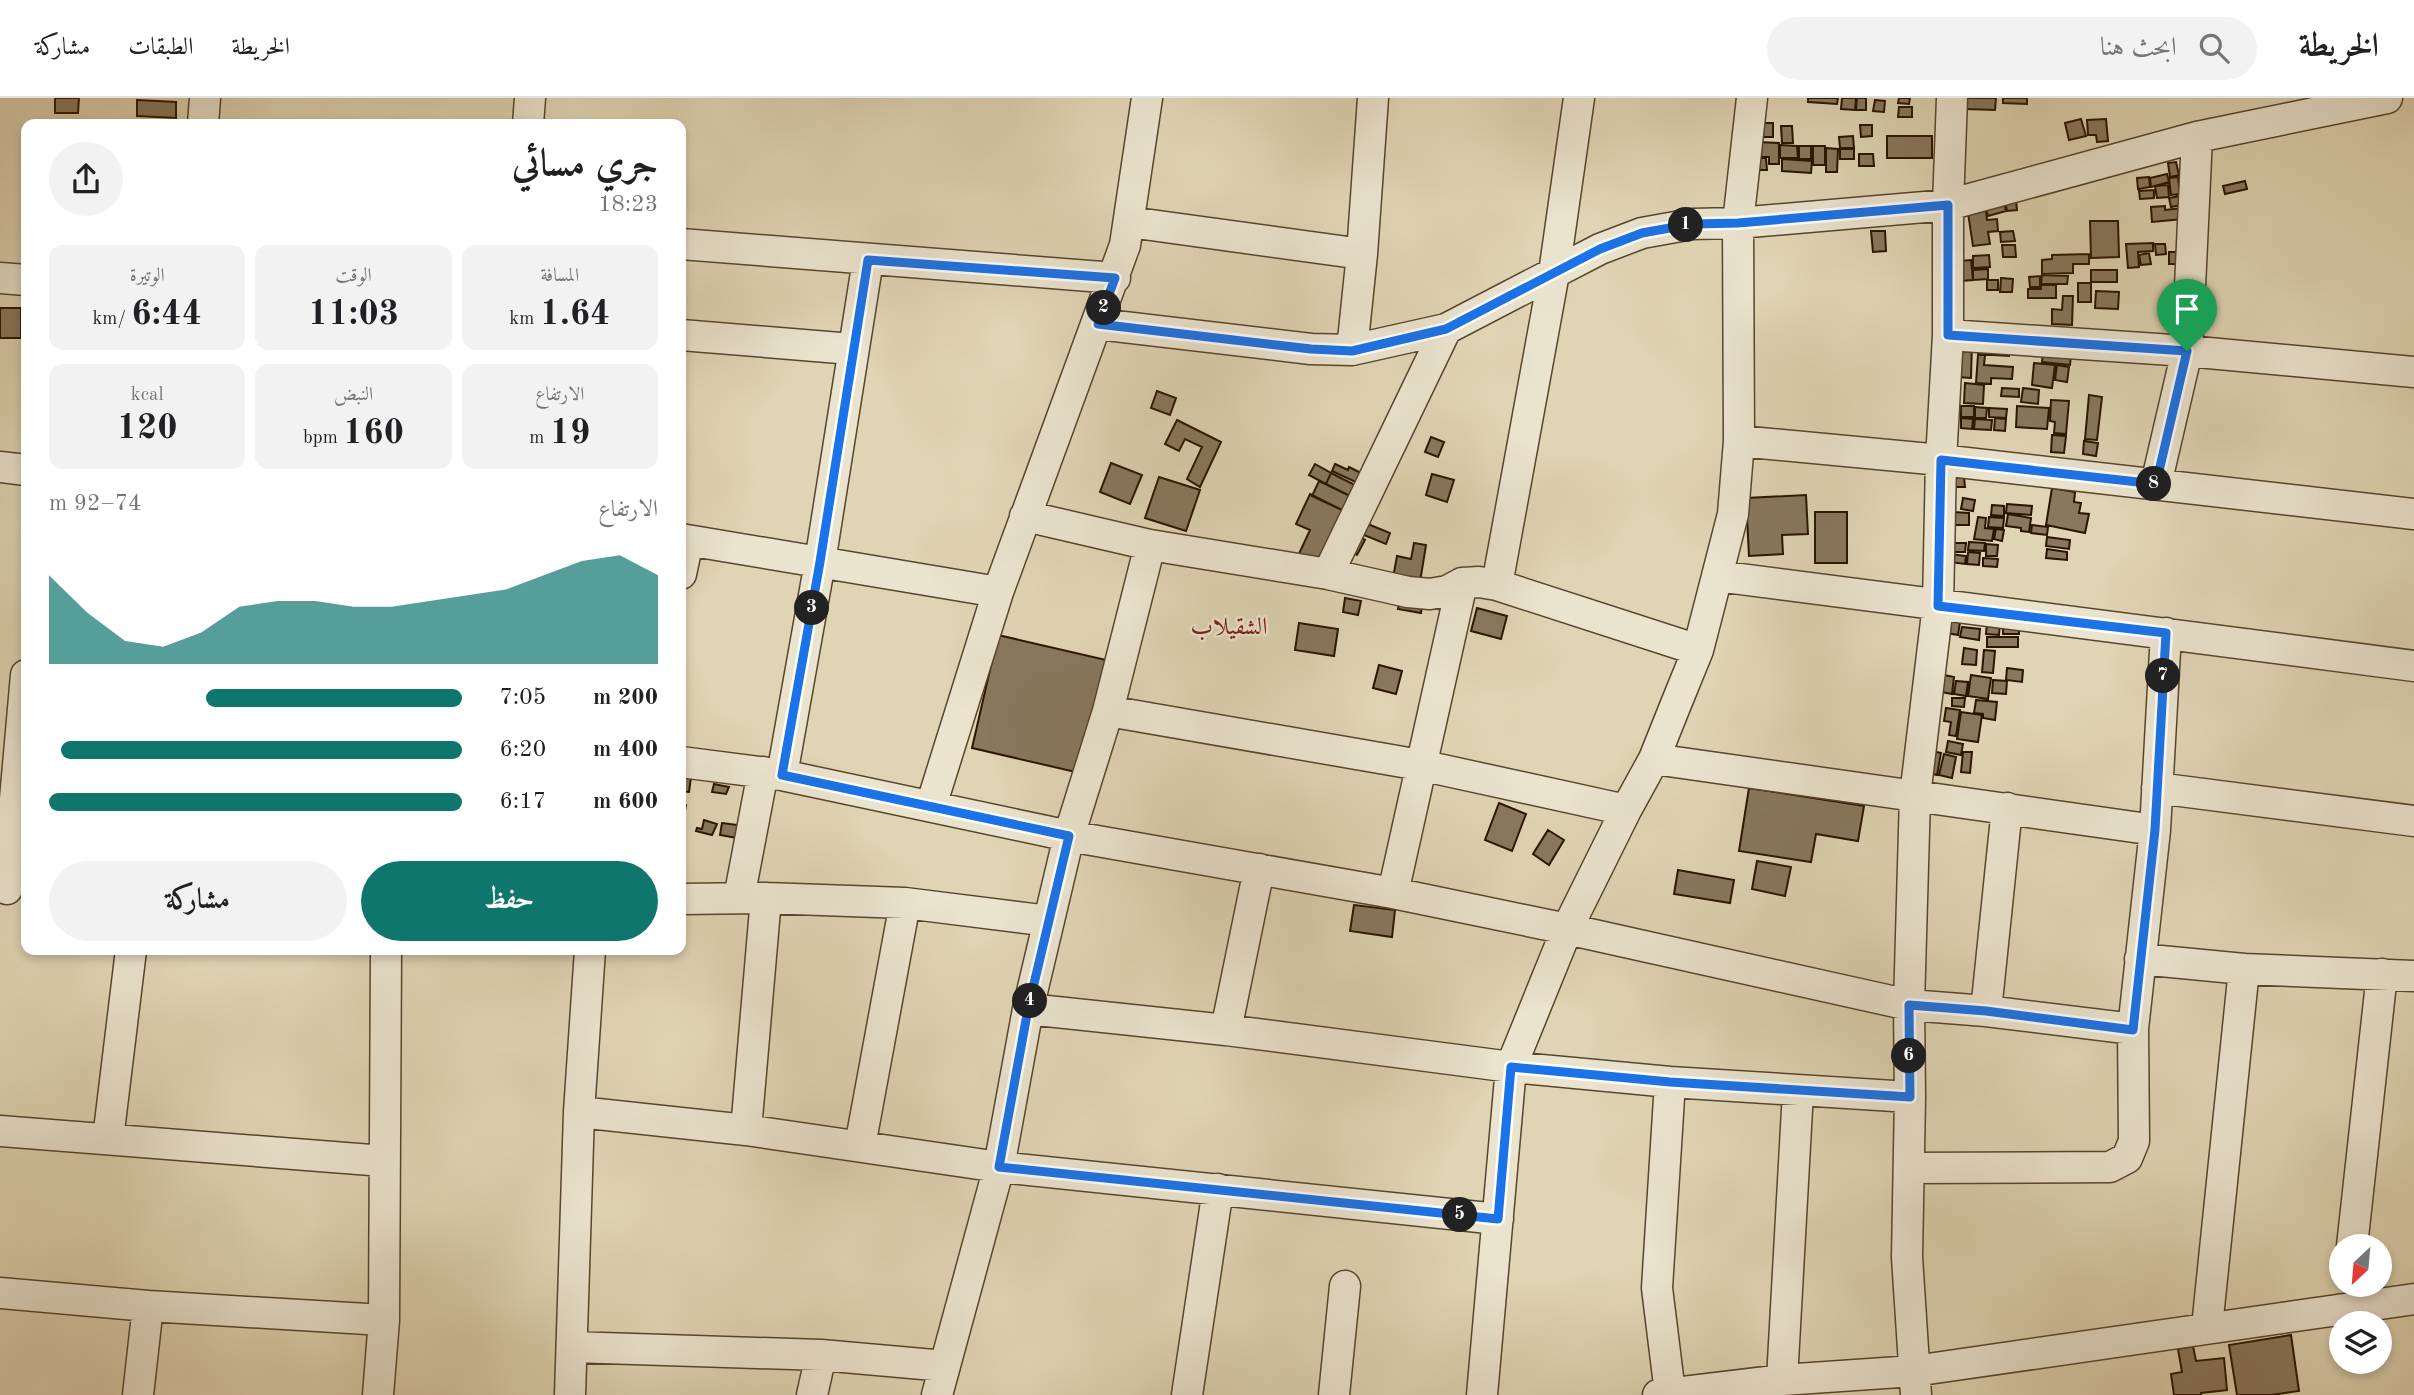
<!DOCTYPE html>
<html lang="ar">
<meta charset="utf-8">
<style>
:root{--surface:#fff;--page:#f2f2f2;--text:#202124;--muted:#757577;--line:#e0e0e0;--accent:#0f766e}
body{margin:0;font-family:"Old Standard TT",Amiri,serif;background:var(--page);color:var(--text);direction:rtl;height:100vh;display:flex;flex-direction:column;font-size:26px;white-space:nowrap}
*{box-sizing:border-box;margin:0}
p{font-size:23px;color:var(--muted)}
.icon{flex:none;width:38px;height:38px;fill:none;stroke:currentColor;stroke-width:2;stroke-linecap:round;stroke-linejoin:round}
.map{position:relative;flex:1;overflow:hidden;direction:ltr}
.drawer{position:absolute;left:21px;top:21px;width:665px;height:836px;display:flex;flex-direction:column;background:var(--surface);border-radius:14px;box-shadow:0 4px 10px #0003;direction:rtl}
.drawer>*{flex:none}
.needle{width:46px;rotate:206deg}
.fabs{position:absolute;left:2329px;top:1136px;display:grid;gap:14px}
.fabs a{display:grid;place-items:center;width:63px;height:63px;border-radius:50%;background:var(--surface);box-shadow:0 4px 10px #0003;font-size:35px}
.pin{position:absolute;display:grid;place-items:center;width:60px;height:60px;color:#fff;margin:-72px -30px;border-radius:50% 50% 50% 0;rotate:-45deg;box-shadow:0 0 7px #0007}
.pin .icon{rotate:45deg}
.km{position:absolute;width:35px;height:35px;margin:-18px;border-radius:50%;background:#222;color:#fff;font-size:19px;line-height:35px;text-align:center}
.round{display:grid;place-items:center;flex:none;width:74px;height:74px;border-radius:37px;background:var(--page)}
.head{display:flex;align-items:center;justify-content:space-between;height:119px;padding:0 28px}
h1{font-size:38px;font-weight:600;line-height:52px}
.metrics{display:grid;grid-template-columns:repeat(3,1fr);gap:10px;height:119px;padding:7px 28px}
.metrics div{display:grid;align-content:center;border-radius:14px;background:var(--page);text-align:center}
.metrics b{font-size:35px;font-weight:600}
.metrics small{font-size:19px;font-weight:400}
.metrics p{font-size:19px}
.chart{height:196px;padding:14px 28px}
.chart p{display:flex;justify-content:space-between}
.chart svg{width:100%;height:126px;margin-top:7px;fill:var(--accent);opacity:.7}
.cta{display:flex;gap:14px;margin-top:auto;padding:14px 28px}
.cta a{flex:1;height:80px;border-radius:42px;background:var(--accent);color:#fff;font-size:28px;font-weight:600;line-height:80px;text-align:center}
.cta a+a{background:var(--page);color:var(--text)}
ul{padding:0 28px;list-style:none;font-size:23px}
li{display:grid;grid-template-columns:112px 84px 1fr;align-items:center;height:52px}
li i{height:18px;border-radius:9px;background:var(--accent)}
header{display:flex;align-items:center;gap:42px;box-sizing:border-box;height:98px;padding:0 35px;background:var(--surface);border-bottom:2px solid var(--line)}
header strong{font-size:33px}
nav{display:flex;gap:38px;margin-inline-start:auto;font-size:24px}
.search{width:490px;height:63px;background:var(--page);display:flex;align-items:center;gap:18px;box-sizing:border-box;padding:0 24px;border-radius:38px;color:var(--muted);font-size:26px}
.map>svg:first-child{display:block}
.building{fill:#88785d;stroke:#2a1500;stroke-width:2}
.lines{fill:none;stroke-linecap:round;stroke-linejoin:round}
.minor-casing{stroke:#57452d;stroke-width:33}
.minor{stroke:#eae3ce;stroke-width:30}
.route-casing{stroke:#fff;stroke-width:14}
.route{stroke:#1a73e8;stroke-width:9}
.labels{text-anchor:middle;dominant-baseline:central;stroke-width:5;stroke-linejoin:round;paint-order:stroke}
.quarter-label{font-size:24px;fill:#7a1f14;stroke:#eae3ce}
</style>
<header>
<strong>الخريطة</strong>
<div class="search"><svg class="icon" aria-label="search" viewBox="0 0 24 24"><circle cx="10" cy="10" r="6"/><path d="M15 15l6 6"/></svg>ابحث هنا</div>
<nav><a>الخريطة</a><a>الطبقات</a><a>مشاركة</a></nav>
</header>
<div class="map">
<svg width="2414" height="1297" viewBox="0 0 2414 1297">
<rect width="100%" height="100%" fill="#dfd4b3"/>
<filter id="stains"><feTurbulence type="fractalNoise" baseFrequency=".00286" numOctaves="4"/><feColorMatrix values="0 0 0 0 .2 0 0 0 0 .09 0 0 0 0 .02 0 0 0 .5 -.17"/></filter>
<radialGradient id="worn" r=".72"><stop offset=".6" stop-color="#630" stop-opacity="0"/><stop offset="1" stop-color="#630" stop-opacity=".3"/></radialGradient>
<path class="building" d="M 55,0 L 79,0 L 78,15 L 55,15 Z
M 1808,0 L 1838,0 L 1837,6 L 1808,4 Z
M 1842,0 L 1856,0 L 1855,12 L 1841,11 Z
M 1857,0 L 1866,0 L 1866,12 L 1856,12 Z
M 1899,0 L 1910,0 L 1909,6 L 1898,5 Z
M 1966,0 L 1996,0 L 1995,12 L 1966,11 Z
M 2003,0 L 2027,0 L 2027,6 L 2003,5 Z
M 137,2 L 176,4 L 176,20 L 137,18 Z
M 1875,2 L 1885,3 L 1884,14 L 1873,13 Z
M 1899,9 L 1912,9 L 1912,19 L 1898,19 Z
M 2081,21 L 2086,38 L 2069,42 L 2065,25 Z
M 2106,21 L 2108,43 L 2097,44 L 2096,37 L 2088,37 L 2087,22 Z
M 1760,25 L 1773,25 L 1773,39 L 1759,39 Z
M 1860,27 L 1872,27 L 1872,38 L 1861,39 Z
M 1781,28 L 1792,28 L 1793,45 L 1782,45 Z
M 1853,38 L 1854,50 L 1840,50 L 1839,39 Z
M 1887,38 L 1932,38 L 1932,60 L 1887,60 Z
M 1757,44 L 1779,45 L 1779,66 L 1769,66 L 1769,59 L 1756,59 Z
M 1780,47 L 1797,48 L 1798,60 L 1780,60 Z
M 1799,48 L 1811,48 L 1811,61 L 1799,61 Z
M 1813,48 L 1825,48 L 1825,67 L 1813,67 Z
M 1826,50 L 1838,51 L 1837,74 L 1826,74 Z
M 1840,51 L 1854,51 L 1854,61 L 1840,61 Z
M 1859,56 L 1873,56 L 1874,68 L 1859,68 Z
M 1756,60 L 1766,60 L 1767,72 L 1757,72 Z
M 1782,61 L 1812,63 L 1811,75 L 1782,73 Z
M 2176,64 L 2179,77 L 2170,79 L 2168,65 Z
M 2167,76 L 2169,84 L 2151,89 L 2150,80 Z
M 2149,79 L 2150,89 L 2138,91 L 2137,80 Z
M 2178,79 L 2180,96 L 2171,97 L 2169,80 Z
M 2245,83 L 2247,91 L 2225,96 L 2223,88 Z
M 2168,87 L 2169,99 L 2157,100 L 2155,88 Z
M 2154,92 L 2154,100 L 2140,101 L 2139,93 Z
M 2180,98 L 2181,107 L 2171,109 L 2169,100 Z
M 2003,102 L 2006,113 L 1988,118 L 1985,106 Z
M 2016,102 L 2017,112 L 2007,113 L 2005,103 Z
M 2165,108 L 2165,112 L 2182,110 L 2183,121 L 2152,124 L 2151,109 Z
M 1986,113 L 1987,122 L 1997,121 L 1998,133 L 1988,134 L 1990,146 L 1973,148 L 1968,115 Z
M 2090,123 L 2118,123 L 2119,159 L 2091,160 Z
M 1871,133 L 1885,133 L 1886,153 L 1873,154 Z
M 2013,133 L 2015,143 L 2001,144 L 2000,134 Z
M 2153,145 L 2153,153 L 2138,154 L 2139,169 L 2128,170 L 2126,146 Z
M 2155,146 L 2165,146 L 2166,156 L 2156,157 Z
M 2002,147 L 2015,147 L 2016,159 L 2003,159 Z
M 2169,154 L 2182,154 L 2182,166 L 2169,166 Z
M 2149,155 L 2151,166 L 2141,167 L 2139,157 Z
M 2089,156 L 2089,166 L 2073,166 L 2073,175 L 2042,176 L 2042,162 L 2052,161 L 2052,157 Z
M 1989,157 L 1990,169 L 1973,170 L 1973,158 Z
M 1971,162 L 1973,182 L 1961,183 L 1960,163 Z
M 1988,171 L 1988,181 L 1973,182 L 1973,172 Z
M 2091,172 L 2117,172 L 2117,184 L 2091,184 Z
M 2042,177 L 2068,178 L 2067,186 L 2041,186 Z
M 2040,178 L 2040,189 L 2030,189 L 2029,179 Z
M 2001,180 L 2013,181 L 2012,194 L 2000,194 Z
M 1987,182 L 1998,182 L 1998,192 L 1987,192 Z
M 2078,185 L 2091,185 L 2091,204 L 2078,204 Z
M 2041,187 L 2056,187 L 2056,200 L 2028,200 L 2028,191 L 2041,191 Z
M 2096,193 L 2119,194 L 2118,211 L 2095,210 Z
M 2063,198 L 2073,198 L 2072,227 L 2052,226 L 2052,211 L 2062,212 Z
M 0,210 L 21,210 L 21,240 L 0,240 Z
M 1979,242 L 2010,244 L 2009,258 L 1978,256 Z
M 1958,243 L 1972,244 L 1971,280 L 1957,279 Z
M 2043,255 L 2071,257 L 2070,267 L 2042,264 Z
M 1978,257 L 1985,257 L 1984,267 L 2013,269 L 2012,281 L 1991,280 L 1991,286 L 1976,285 Z
M 2034,265 L 2055,267 L 2052,290 L 2032,287 Z
M 2057,267 L 2069,269 L 2067,284 L 2055,282 Z
M 1965,285 L 1984,287 L 1983,306 L 1964,305 Z
M 2002,290 L 2019,291 L 2019,299 L 2001,298 Z
M 2023,290 L 2039,292 L 2038,306 L 2021,304 Z
M 1157,293 L 1176,300 L 1170,317 L 1151,310 Z
M 2089,297 L 2102,299 L 2097,342 L 2085,341 Z
M 2051,302 L 2069,303 L 2066,336 L 2054,335 L 2055,324 L 2050,323 Z
M 1961,308 L 1974,308 L 1974,319 L 1961,319 Z
M 2017,308 L 2049,310 L 2047,331 L 2016,329 Z
M 1975,309 L 1987,310 L 1986,320 L 1975,320 Z
M 1989,310 L 2007,311 L 2006,320 L 1989,319 Z
M 1961,320 L 1973,321 L 1972,331 L 1961,330 Z
M 1995,320 L 2006,321 L 2005,333 L 1994,332 Z
M 1975,321 L 1992,322 L 1991,332 L 1974,331 Z
M 1177,322 L 1221,344 L 1200,389 L 1187,381 L 1202,349 L 1185,341 L 1179,353 L 1165,346 Z
M 2052,337 L 2066,338 L 2064,355 L 2051,354 Z
M 1431,339 L 1444,344 L 1438,359 L 1425,354 Z
M 2084,343 L 2098,345 L 2096,358 L 2083,356 Z
M 1111,365 L 1142,377 L 1130,406 L 1100,394 Z
M 1315,366 L 1331,375 L 1326,386 L 1309,377 Z
M 1335,366 L 1348,372 L 1349,369 L 1367,378 L 1362,387 L 1332,373 Z
M 1331,375 L 1357,388 L 1352,399 L 1326,386 Z
M 1432,376 L 1454,382 L 1447,404 L 1426,397 Z
M 1159,379 L 1200,392 L 1186,433 L 1145,420 Z
M 1955,379 L 1964,379 L 1965,389 L 1956,389 Z
M 1319,383 L 1352,399 L 1346,414 L 1312,398 Z
M 2052,390 L 2075,394 L 2074,404 L 2081,405 L 2079,415 L 2089,416 L 2085,435 L 2046,427 Z
M 1310,396 L 1346,414 L 1322,462 L 1298,458 L 1310,432 L 1296,426 Z
M 1806,397 L 1808,436 L 1782,437 L 1783,456 L 1749,458 L 1746,400 Z
M 1963,400 L 1975,402 L 1973,413 L 1961,411 Z
M 2007,406 L 2032,408 L 2031,417 L 2006,415 Z
M 1992,407 L 2004,408 L 2004,418 L 1991,417 Z
M 1815,414 L 1847,414 L 1847,465 L 1815,465 Z
M 1953,414 L 1969,415 L 1969,427 L 1953,427 Z
M 2008,416 L 2031,420 L 2029,434 L 2021,433 L 2021,430 L 2006,428 Z
M 1978,419 L 1986,420 L 1985,430 L 1994,431 L 1992,443 L 1974,441 Z
M 1989,419 L 2004,420 L 2003,430 L 1988,429 Z
M 1358,422 L 1390,435 L 1386,446 L 1354,433 Z
M 2032,427 L 2048,429 L 2047,437 L 2031,435 Z
M 1996,431 L 2004,432 L 2002,443 L 1994,441 Z
M 1353,435 L 1365,442 L 1357,457 L 1344,450 Z
M 2047,439 L 2070,442 L 2069,451 L 2046,448 Z
M 1969,444 L 1985,445 L 1984,453 L 1968,452 Z
M 1414,445 L 1426,447 L 1420,484 L 1393,480 L 1397,458 L 1411,461 Z
M 1952,445 L 1966,445 L 1965,454 L 1951,454 Z
M 1986,446 L 1998,447 L 1997,458 L 1986,458 Z
M 2047,451 L 2067,454 L 2067,462 L 2046,460 Z
M 1968,454 L 1980,455 L 1979,467 L 1967,466 Z
M 1950,456 L 1966,458 L 1965,466 L 1949,464 Z
M 1983,460 L 1998,461 L 1997,469 L 1983,468 Z
M 1401,495 L 1423,499 L 1421,515 L 1398,511 Z
M 1345,500 L 1361,503 L 1358,517 L 1343,514 Z
M 1477,510 L 1507,518 L 1501,541 L 1471,533 Z
M 1950,516 L 1961,518 L 1958,537 L 1947,535 Z
M 2003,524 L 2019,524 L 2019,536 L 2003,536 Z
M 1299,525 L 1338,531 L 1334,558 L 1295,552 Z
M 1987,525 L 2000,525 L 1999,537 L 1986,536 Z
M 1962,529 L 1980,531 L 1979,542 L 1960,539 Z
M 998,537 L 1106,562 L 1080,675 L 972,650 Z
M 1987,539 L 2018,539 L 2018,549 L 1987,549 Z
M 1964,550 L 1977,552 L 1976,567 L 1962,566 Z
M 1984,552 L 1995,553 L 1993,575 L 1982,574 Z
M 1379,567 L 1402,573 L 1396,596 L 1373,590 Z
M 2007,570 L 2023,572 L 2022,584 L 2006,582 Z
M 1944,577 L 1954,579 L 1952,596 L 1941,594 Z
M 1971,577 L 1991,580 L 1988,601 L 1968,598 Z
M 1993,582 L 2007,583 L 2006,596 L 1992,595 Z
M 1956,583 L 1968,584 L 1966,598 L 1954,596 Z
M 1952,600 L 1965,600 L 1964,609 L 1952,608 Z
M 1976,602 L 1997,604 L 1995,622 L 1983,620 L 1983,616 L 1974,615 Z
M 1946,610 L 1960,612 L 1956,638 L 1949,637 L 1951,624 L 1944,623 Z
M 1961,614 L 1982,617 L 1978,644 L 1957,641 Z
M 1948,643 L 1963,646 L 1961,657 L 1946,654 Z
M 1932,653 L 1941,655 L 1937,677 L 1928,675 Z
M 1963,654 L 1972,654 L 1970,675 L 1961,674 Z
M 1944,656 L 1956,659 L 1952,680 L 1939,677 Z
M 681,678 L 691,679 L 689,694 L 681,693 Z
M 714,686 L 729,689 L 726,696 L 712,694 Z
M 1749,690 L 1864,708 L 1858,743 L 1816,736 L 1811,764 L 1739,753 Z
M 681,705 L 686,707 L 683,723 L 681,722 Z
M 1499,705 L 1526,716 L 1512,753 L 1485,742 Z
M 704,722 L 717,726 L 712,737 L 696,733 L 697,730 L 702,731 Z
M 722,725 L 738,727 L 737,740 L 720,737 Z
M 1548,732 L 1564,742 L 1549,767 L 1533,756 Z
M 1757,763 L 1791,769 L 1785,798 L 1752,791 Z
M 1678,772 L 1734,782 L 1730,805 L 1674,796 Z
M 1354,807 L 1395,812 L 1392,839 L 1350,833 Z
M 2291,1237 L 2299,1293 L 2271,1297 L 2237,1297 L 2229,1247 Z
M 2193,1248 L 2196,1263 L 2224,1260 L 2227,1292 L 2201,1295 L 2201,1297 L 2174,1297 L 2171,1276 L 2182,1274 L 2178,1251 Z"/>
<g class="lines">
<defs>
<path id="minor" d="M 203,26 L 205,0
M 528,26 L 530,0
M 1129,124 L 1362,156
M 681,146 L 1115,180
M 0,180 L 26,182
M 1098,226 L 1311,251 L 1352,252 L 1446,231 L 1600,151 L 1642,135 L 1692,126 L 1738,125 L 1948,107 L 2197,39 L 2387,0
M 681,237 L 852,251
M 1948,237 L 2187,253 L 2414,274
M 1352,252 L 1362,156 L 1373,0
M 1739,343 L 1941,362 L 2414,416
M 0,369 L 26,372
M 2156,386 L 2187,253 L 2197,39
M 1025,418 L 1150,447 L 1328,476 L 1408,494 L 1430,496 L 1447,493 L 1462,485 L 1479,484 L 1497,487 L 1698,552
M 681,441 L 998,494
M 681,476 L 688,443
M 1328,476 L 1446,231
M 1717,478 L 2414,568
M 1497,487 L 1554,175 L 1579,0
M 1108,613 L 1420,667 L 1626,712
M 1654,661 L 2155,732
M 681,664 L 782,677 L 1069,738 L 1393,795 L 1567,831 L 1909,907 L 1986,913 L 2133,931
M 782,677 L 820,464 L 868,162
M 2157,690 L 2414,723
M 931,708 L 998,494 L 1125,147 L 1147,0
M 7,791 L 26,577
M 1393,795 L 1462,485
M 739,800 L 763,674
M 681,801 L 766,800 L 905,805 L 1049,823
M 2140,861 L 2244,871 L 2414,878
M 1028,911 L 1226,932 L 1511,969 L 1670,984 L 1910,999
M 1986,913 L 2007,710
M 1226,932 L 1259,771
M 1670,984 L 1657,1190 L 1670,1295
M 579,1014 L 746,1032 L 999,1069 L 1498,1121
M 746,1032 L 766,800
M 0,1033 L 384,1063
M 108,1041 L 131,852
M 860,1048 L 905,805
M 1910,1070 L 2110,1069 L 2127,1060 L 2134,1043 L 2133,931 L 2155,732 L 2166,535
M 2352,1148 L 2382,876
M 0,1195 L 148,1208 L 384,1222
M 2207,1229 L 2244,871
M 572,1249 L 821,1257 L 945,1268
M 1782,1282 L 1798,993
M 138,1297 L 148,1208
M 378,1297 L 384,1222 L 386,852
M 570,1297 L 579,1014 L 590,852
M 812,1297 L 821,1257
M 937,1297 L 999,1069 L 1028,911 L 1069,738 L 1108,613 L 1150,447
M 1187,1297 L 1218,1091
M 1334,1297 L 1345,1188
M 1482,1297 L 1511,969 L 1567,831 L 1626,712 L 1654,661 L 1676,606 L 1698,552 L 1733,416 L 1739,343 L 1738,125 L 1752,0
M 1658,1297 L 1782,1282 L 1914,1273 L 2414,1201
M 1916,1297 L 1907,1159 L 1910,999 L 1909,907 L 1915,698 L 1938,507 L 1941,362 L 1948,237 L 1948,107 L 1952,0"/>
</defs>
<use href="#minor" class="minor-casing"/>
<use href="#minor" class="minor"/>
</g>
<g class="lines">
<defs>
<path id="route" d="M 1948,107 L 1948,237 L 2187,253 L 2156,386 L 1941,362 L 1938,508 L 2166,535 L 2155,732 L 2133,932 L 1986,913 L 1909,907 L 1910,999 L 1670,984 L 1511,969 L 1498,1121 L 999,1069 L 1028,911 L 1069,738 L 782,677 L 820,464 L 868,162 L 1115,180 L 1098,226 L 1311,251 L 1352,253 L 1446,231 L 1600,151 L 1642,135 L 1692,126 L 1738,125 Z"/>
</defs>
<use href="#route" class="route-casing"/>
<use href="#route" class="route"/>
</g>
<g class="labels">
<g class="quarter-label">
<text x="1229" y="530">الشقيلاب</text>
</g>
</g>
<rect width="100%" height="100%" filter="url(#stains)"/>
<rect width="100%" height="100%" fill="url(#worn)"/>
</svg>
<div class="fabs">
<a><svg class="needle" viewBox="-14 -14 28 28"><path d="M0-13l5 13h-10z" fill="#e53935"/><path d="M0 13l5-13h-10z" fill="#757577"/></svg></a>
<a><svg class="icon" aria-label="layers" viewBox="0 0 24 24"><path d="M12 4l9 5-9 5-9-5zM3 14l9 5 9-5"/></svg></a>
</div>
<div class="pin" style="left:2187px;top:253px;background:#1e9e55"><svg class="icon" aria-label="arrive" viewBox="0 0 24 24"><path d="M6 21V4h12l-3 4 3 4H6"/></svg></div>
<b class="km" style="left:1686px;top:127px">1</b>
<b class="km" style="left:1104px;top:210px">2</b>
<b class="km" style="left:812px;top:510px">3</b>
<b class="km" style="left:1030px;top:903px">4</b>
<b class="km" style="left:1460px;top:1117px">5</b>
<b class="km" style="left:1909px;top:958px">6</b>
<b class="km" style="left:2163px;top:578px">7</b>
<b class="km" style="left:2154px;top:386px">8</b>
<section class="drawer">
<div class="head"><div><h1>جري مسائي</h1><p>18:23</p></div><a class="round"><svg class="icon" aria-label="share" viewBox="0 0 24 24"><path d="M12 15V3M7 8l5-5 5 5M5 13v7h14v-7"/></svg></a></div>
<div class="metrics">
<div><p>المسافة</p><b>1.64<small> km</small></b></div>
<div><p>الوقت</p><b>11:03</b></div>
<div><p>الوتيرة</p><b>6:44<small> /km</small></b></div>
</div>
<div class="metrics">
<div><p>الارتفاع</p><b>19<small> m</small></b></div>
<div><p>النبض</p><b>160<small> bpm</small></b></div>
<div><p>kcal</p><b>120</b></div>
</div>
<div class="chart"><p><span>الارتفاع</span>74–92 m</p>
<svg viewBox="0 0 160 44" preserveAspectRatio="none"><path d="M0 44V13L10 26L20 36L30 38L40 33L50 24L60 22L70 22L80 24L90 24L100 22L110 20L120 18L130 13L140 8L150 6L160 13V44z"/></svg>
</div>
<ul>
<li><b>200 m</b>7:05<i style="width:62%"></i></li>
<li><b>400 m</b>6:20<i style="width:97%"></i></li>
<li><b>600 m</b>6:17<i style="width:100%"></i></li>
</ul>
<div class="cta"><a>حفظ</a><a>مشاركة</a></div>
</section>
</div>
